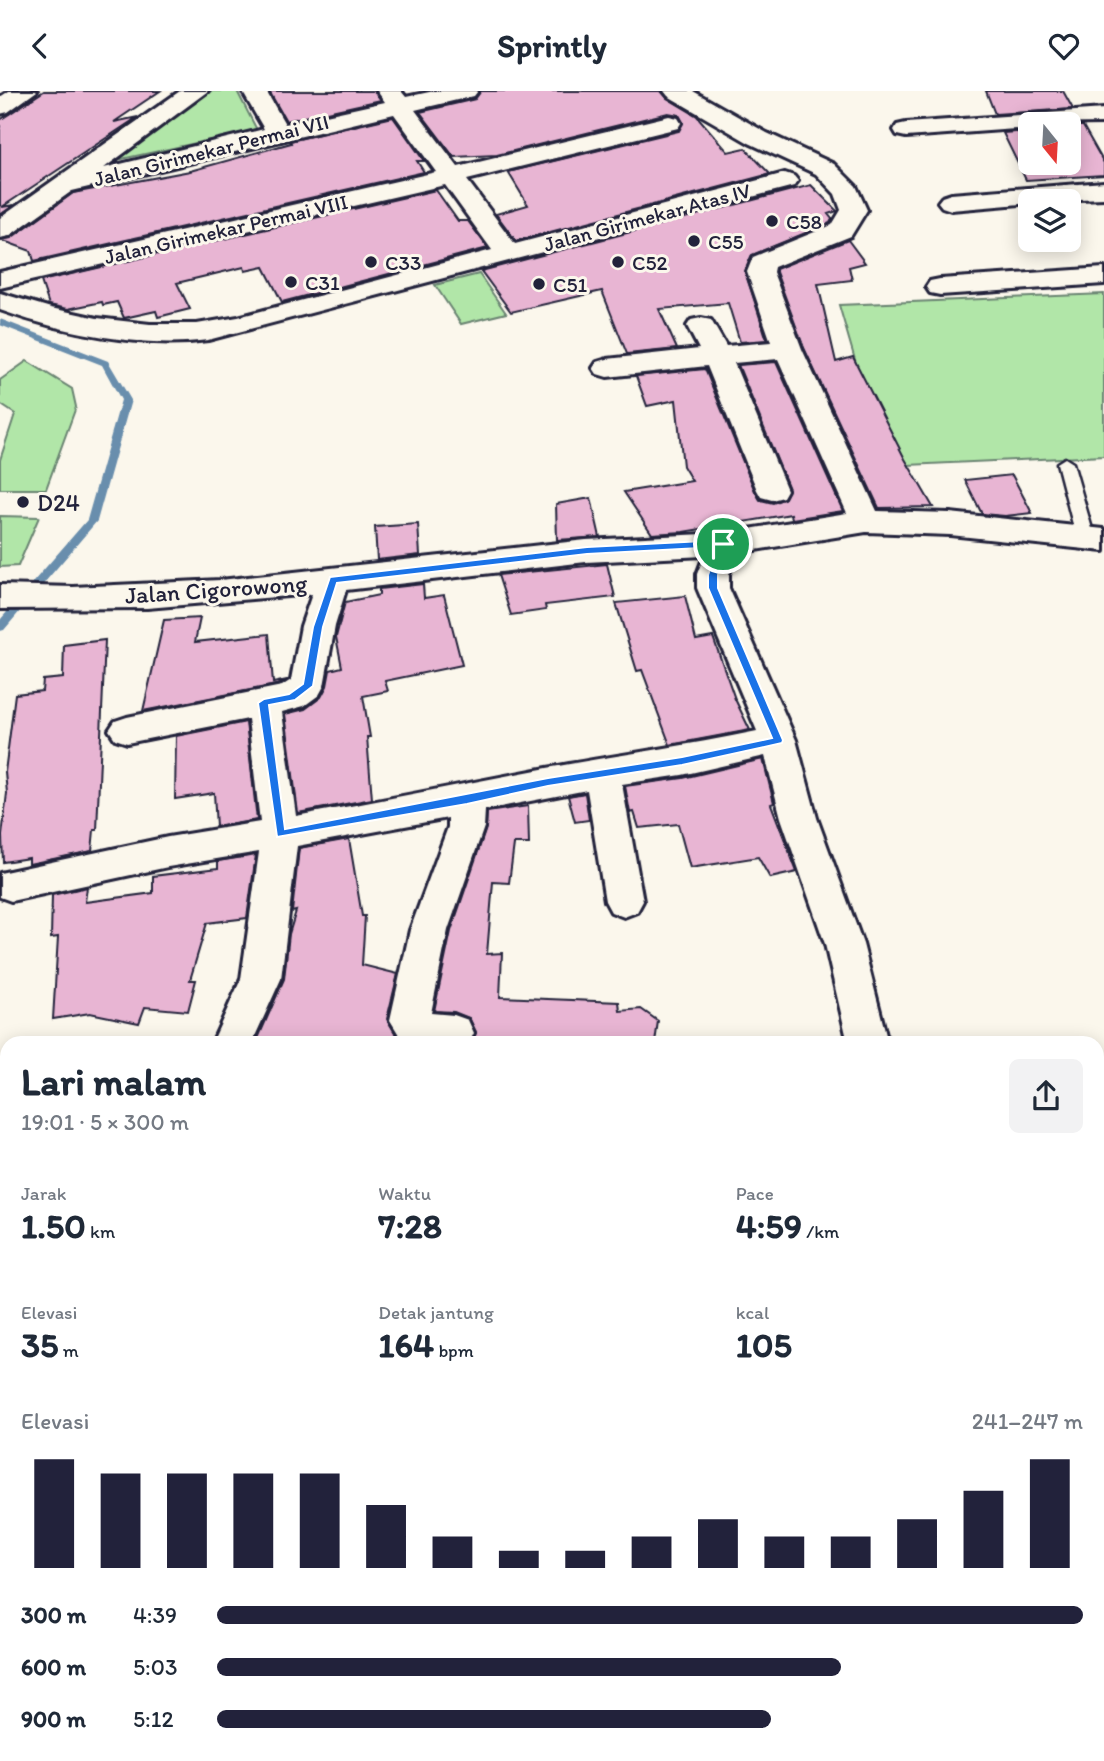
<!DOCTYPE html>
<html lang="id">
<meta charset="utf-8">
<style>
:root{--surface:#fff;--page:#f2f2f3;--text:#1f2937;--muted:#747a83;--accent:#22223b}
body{margin:0;font-family:Itim,sans-serif;background:var(--page);color:var(--text);height:100vh;display:flex;flex-direction:column;font-size:26px;white-space:nowrap}
*{box-sizing:border-box;margin:0}
p{font-size:23px;color:var(--muted)}
.icon{flex:none;width:38px;height:38px;fill:none;stroke:currentColor;stroke-width:2;stroke-linecap:round;stroke-linejoin:round}
.map{position:relative;flex:1;overflow:hidden}
.drawer{position:absolute;left:0px;top:945px;width:1104px;height:726px;display:flex;flex-direction:column;background:var(--surface);border-radius:21px 21px 0 0;box-shadow:0 4px 18px #0003}
.drawer>*{flex:none}
.needle{width:46px;rotate:162deg}
.tools{position:absolute;left:1018px;top:21px;display:grid;gap:14px}
.tools a{display:grid;place-items:center;width:63px;height:63px;border-radius:10px;background:var(--surface);box-shadow:0 4px 18px #0003;font-size:35px}
.pin{position:absolute;display:grid;place-items:center;width:60px;height:60px;color:#fff;margin:-30px;border:4px solid #fff;border-radius:50%;box-shadow:0 2px 7px #0007}
.round{display:grid;place-items:center;flex:none;width:74px;height:74px;border-radius:10px;background:var(--page)}
.summary{display:flex;align-items:center;justify-content:space-between;height:119px;padding:0 21px}
h1{font-size:38px;font-weight:700;line-height:52px}
.stats{display:grid;grid-template-columns:repeat(3,1fr);gap:10px;height:119px;padding:7px 21px}
.stats div{display:grid;align-content:center}
.stats b{font-size:35px;font-weight:700}
.stats small{font-size:19px;font-weight:400}
.stats p{font-size:19px}
.chart{height:196px;padding:14px 21px}
.chart p{display:flex;justify-content:space-between}
.chart svg{width:100%;height:126px;margin-top:7px;stroke:var(--accent);stroke-width:6}
ul{padding:0 21px;list-style:none;font-size:23px}
li{display:grid;grid-template-columns:112px 84px 1fr;align-items:center;height:52px}
li i{height:18px;border-radius:9px;background:var(--accent)}
header{display:flex;justify-content:space-between;align-items:center;height:91px;padding:0 21px;background:var(--surface);font-size:32px;font-weight:700}
.map>svg:first-child{display:block}
.green{fill:#b1e6a8;stroke:#6a8472;stroke-width:2}
.lines{fill:none;stroke-linecap:round;stroke-linejoin:round}
.stream{fill:#698ead;fill-rule:evenodd}
.building{fill:#e8b5d3;stroke:#22223b;stroke-width:2}
.lane-casing{stroke:#22223b;stroke-width:5}
.street-casing{stroke:#22223b;stroke-width:6}
.lane{fill:#fbf7ec;fill-rule:evenodd}
.street{fill:#fbf7ec;fill-rule:evenodd}
.route{fill:#1a73e8;stroke:#fff;stroke-width:2;fill-rule:evenodd}
.poi-dot{fill:#22223b;stroke:#fbf7ec;stroke-width:2.5}
.labels{text-anchor:middle;dominant-baseline:central;stroke-width:6;stroke-linejoin:round;paint-order:stroke}
.far-street-label{font-size:21px;fill:#22223b;stroke:#fbf7ec}
.far-poi-label{font-size:21px;fill:#22223b;stroke:#fbf7ec;text-anchor:start}
.poi-label{font-size:24px;fill:#22223b;stroke:#fbf7ec;text-anchor:start}
.street-label{font-size:24px;fill:#22223b;stroke:#fbf7ec}
</style>
<header><svg class="icon" aria-label="back" viewBox="0 0 24 24"><path d="M15 5l-7 7 7 7"/></svg>Sprintly<svg class="icon" aria-label="heart" viewBox="0 0 24 24"><path d="M12 20l-8-8c-3-5 5-10 8-4 3-6 11-1 8 4z"/></svg></header>
<div class="map">
<svg width="1104" height="1670" viewBox="0 0 1104 1670">
<rect width="100%" height="100%" fill="#fbf7ec"/>
<filter id="ink" filterUnits="userSpaceOnUse"><feTurbulence type="fractalNoise" baseFrequency=".0143" numOctaves="2"/><feDisplacementMap in="SourceGraphic" scale="14" xChannelSelector="R" yChannelSelector="G"/><feConvolveMatrix kernelMatrix="1 2 1 2 8 2 1 2 1" color-interpolation-filters="sRGB"/></filter>
<g filter="url(#ink)">
<path class="green" d="M 210,0 L 237,0 L 257,39 L 117,69 Z
M 479,183 L 506,222 L 461,233 L 435,194 Z
M 1104,203 L 1104,365 L 886,375 L 839,214 Z
M 27,270 L 72,298 L 76,316 L 46,398 L 0,398 L 0,369 L 15,323 L 0,313 L 0,289 Z
M 0,425 L 39,426 L 18,475 L 0,476 Z"/>
<g class="lines">
<path class="stream" d="M 0,228 L 108,270 L 131,309 L 97,430 L 4,539 L 0,540 L 0,529 L 87,429 L 121,309 L 102,274 L 0,234 Z"/>
</g>
<path class="building" d="M 44,0 L 160,0 L 114,31 L 138,26 L 2,116 L 14,114 L 0,124 L 0,29 Z
M 269,0 L 374,0 L 381,9 L 286,30 Z
M 481,0 L 661,0 L 667,7 L 697,25 L 728,61 L 745,57 L 770,83 L 516,150 L 496,123 L 528,114 L 508,81 L 679,40 L 683,31 L 679,24 L 668,22 L 497,64 L 454,66 L 420,21 L 475,8 Z
M 986,0 L 1063,0 L 1073,18 L 995,23 Z
M 393,26 L 424,70 L 417,70 L 424,81 L 34,170 L 31,160 L 1,149 L 11,147 L 73,102 L 190,80 L 291,52 L 290,50 Z
M 1069,35 L 1083,35 L 1104,72 L 1104,84 L 1026,89 L 1003,42 L 1031,40 L 1031,72 L 1069,72 Z
M 811,94 L 837,120 L 828,123 L 832,128 L 830,132 L 752,164 L 745,180 L 767,249 L 740,251 L 728,212 L 659,218 L 677,258 L 627,263 L 602,200 L 511,221 L 481,180 Z
M 436,99 L 458,130 L 468,130 L 488,157 L 282,211 L 264,176 L 245,180 L 244,176 L 177,192 L 190,218 L 158,226 L 156,220 L 124,227 L 117,211 L 103,214 L 102,211 L 68,218 L 49,214 L 41,190 Z
M 848,149 L 865,172 L 849,176 L 852,189 L 818,193 L 836,271 L 853,266 L 905,368 L 933,416 L 879,417 L 804,257 L 776,181 L 776,178 Z
M 776,271 L 843,420 L 792,428 L 791,423 L 683,441 L 652,443 L 624,401 L 692,390 L 683,375 L 676,309 L 647,315 L 636,285 L 705,278 L 755,400 L 760,409 L 773,412 L 785,407 L 789,398 L 738,274 Z
M 1012,384 L 1032,422 L 1005,425 L 982,423 L 965,389 Z
M 591,407 L 600,446 L 557,449 L 556,413 Z
M 418,433 L 420,464 L 377,469 L 375,436 Z
M 607,473 L 615,506 L 545,514 L 546,519 L 511,524 L 498,484 Z
M 423,493 L 424,507 L 444,504 L 462,574 L 385,590 L 388,600 L 363,605 L 370,646 L 367,646 L 372,708 L 298,722 L 285,623 L 305,618 L 321,606 L 327,595 L 330,579 L 342,576 L 336,546 L 345,511 L 379,504 L 379,498 Z
M 685,505 L 696,549 L 713,546 L 735,608 L 750,639 L 670,654 L 642,579 L 637,580 L 616,512 Z
M 200,527 L 195,551 L 269,543 L 273,592 L 287,589 L 281,593 L 143,620 L 164,529 Z
M 105,549 L 97,739 L 94,739 L 92,760 L 29,773 L 29,767 L 3,771 L 2,745 L 7,702 L 5,681 L 15,603 L 42,600 L 43,589 L 63,587 L 64,554 Z
M 246,631 L 257,729 L 216,736 L 214,702 L 175,708 L 176,645 Z
M 763,668 L 774,712 L 771,713 L 797,781 L 770,787 L 758,766 L 690,777 L 678,733 L 639,737 L 634,721 L 630,722 L 625,695 L 683,687 Z
M 585,702 L 589,729 L 575,731 L 568,705 Z
M 528,715 L 529,753 L 514,753 L 509,792 L 493,791 L 487,863 L 502,862 L 500,906 L 619,911 L 620,920 L 641,918 L 658,930 L 655,952 L 472,952 L 476,941 L 469,927 L 454,921 L 434,920 L 451,840 L 486,737 L 487,721 Z
M 349,748 L 362,825 L 365,825 L 362,874 L 398,883 L 387,928 L 401,952 L 256,952 L 284,888 L 289,843 L 296,820 L 292,821 L 299,757 Z
M 256,764 L 247,827 L 207,832 L 190,889 L 196,889 L 188,920 L 145,916 L 139,932 L 90,922 L 53,928 L 58,846 L 51,847 L 52,804 L 87,796 L 85,811 L 153,802 L 153,785 L 218,777 L 218,770 Z"/>
<g class="lines">
<defs>
<path id="lane" d="M 1065,367 L 1073,372 L 1094,445 L 1085,451 L 1076,445 L 1057,372 Z"/>
<path id="street" d="M 9,0 L 37,0 L 8,21 L 0,23 L 0,6 Z
M 180,0 L 208,0 L 104,77 L 264,38 L 242,0 L 266,0 L 285,33 L 385,11 L 377,0 L 401,0 L 406,6 L 434,0 L 478,0 L 474,5 L 415,19 L 458,76 L 669,25 L 678,27 L 681,32 L 678,37 L 467,89 L 515,153 L 785,82 L 794,85 L 798,90 L 794,95 L 208,249 C 144,258 60,241 0,219 L 0,202 L 51,217 L 97,227 L 150,233 L 197,233 L 238,226 L 492,159 L 445,94 L 0,197 L 0,181 L 436,81 L 394,23 L 72,100 L 9,145 L 0,147 L 0,127 Z
M 664,0 L 693,0 L 767,42 L 834,73 L 856,95 L 867,119 L 851,145 L 774,176 L 773,181 L 802,258 L 877,420 L 950,422 L 1104,438 L 1104,460 L 950,444 L 866,441 L 737,462 L 729,483 L 729,497 L 796,649 L 817,727 L 863,853 L 888,952 L 848,952 L 825,853 L 781,727 L 765,665 L 682,684 L 622,693 L 643,810 L 637,821 L 624,826 L 611,821 L 605,810 L 587,699 L 485,719 L 484,736 L 448,839 L 431,922 L 454,924 L 468,929 L 474,942 L 469,952 L 404,952 L 390,929 L 410,839 L 448,736 L 448,727 L 297,755 L 281,888 L 252,952 L 212,952 L 241,888 L 259,761 L 168,776 L 11,810 L 0,806 L 0,782 L 168,746 L 260,731 L 248,628 L 127,652 L 115,648 L 109,639 L 115,630 L 127,626 L 282,595 L 291,589 L 301,535 L 312,503 L 147,517 L 0,518 L 0,494 L 73,496 L 220,489 L 586,449 L 724,442 L 847,422 L 778,268 L 734,272 L 787,399 L 783,406 L 772,409 L 761,406 L 757,399 L 707,275 L 607,286 L 597,283 L 593,277 L 597,271 L 607,268 L 699,258 L 687,235 L 691,229 L 701,227 L 711,229 L 726,255 L 771,251 L 747,181 L 753,166 L 832,134 L 841,119 L 835,103 L 816,83 L 749,52 L 668,5 ZM 704,465 L 697,483 L 697,497 L 757,640 C 687,655 617,664 547,677 C 463,693 380,710 296,725 L 282,621 L 304,615 L 319,604 L 324,595 L 335,535 L 346,499 L 586,471 Z
M 1104,18 L 1104,32 L 1031,33 L 1031,37 L 906,46 L 897,44 L 894,39 L 897,34 L 906,32 Z
M 1104,91 L 1104,107 L 1031,110 L 1031,112 L 951,119 L 942,116 L 938,111 L 942,106 L 951,103 Z
M 1104,177 L 1104,193 L 940,204 L 930,202 L 926,196 L 930,190 L 940,188 Z
M 383,1664 L 437,1664 L 437,1670 L 383,1670 Z
M 487,1664 L 583,1664 L 581,1670 L 484,1670 Z
M 944,1664 L 998,1664 L 999,1670 L 945,1670 Z"/>
</defs>
<use href="#lane" class="lane-casing"/>
<use href="#street" class="street-casing"/>
<use href="#lane" class="lane"/>
<use href="#street" class="street"/>
</g>
</g>
<path class="route" d="M 723,449 L 728,453 L 718,484 L 718,497 L 783,649 L 782,652 L 682,674 L 548,695 L 467,713 L 277,746 L 258,612 L 264,608 L 289,603 L 303,593 L 313,536 L 330,486 L 587,456 ZM 718,456 L 708,484 L 708,497 L 772,647 L 682,666 L 548,687 L 285,738 L 269,614 L 295,609 L 313,595 L 323,536 L 337,492 L 587,463 Z"/>
<g class="poi-dot">
<circle cx="772" cy="130" r="7"/>
<circle cx="694" cy="150" r="7"/>
<circle cx="371" cy="171" r="7"/>
<circle cx="618" cy="171" r="7"/>
<circle cx="291" cy="191" r="7"/>
<circle cx="539" cy="193" r="7"/>
<circle cx="23" cy="411" r="7"/>
</g>
<g class="labels">
<g class="far-street-label">
<text transform="translate(211 59) rotate(-14)">Jalan Girimekar Permai VII</text>
<text transform="translate(647 126) rotate(-15)">Jalan Girimekar Atas IV</text>
<text transform="translate(226 138) rotate(-13)">Jalan Girimekar Permai VIII</text>
</g>
<g class="far-poi-label">
<text x="786" y="130">C58</text>
<text x="708" y="150">C55</text>
<text x="385" y="171">C33</text>
<text x="632" y="171">C52</text>
<text x="305" y="191">C31</text>
<text x="553" y="193">C51</text>
</g>
<g class="poi-label">
<text x="37" y="411">D24</text>
</g>
<g class="street-label">
<text transform="translate(216 498) rotate(-4)">Jalan Cigorowong</text>
</g>
</g>
</svg>
<div class="tools">
<a><svg class="needle" viewBox="-14 -14 28 28"><path d="M0-13l5 13h-10z" fill="#e53935"/><path d="M0 13l5-13h-10z" fill="#747a83"/></svg></a>
<a><svg class="icon" aria-label="layers" viewBox="0 0 24 24"><path d="M12 4l9 5-9 5-9-5zM3 14l9 5 9-5"/></svg></a>
</div>
<div class="pin" style="left:723px;top:453px;background:#1e9e55"><svg class="icon" aria-label="arrive" viewBox="0 0 24 24"><path d="M6 21V4h12l-3 4 3 4H6"/></svg></div>
<section class="drawer">
<div class="summary"><div><h1>Lari malam</h1><p>19:01 · 5 × 300 m</p></div><a class="round"><svg class="icon" aria-label="share" viewBox="0 0 24 24"><path d="M12 15V3M7 8l5-5 5 5M5 13v7h14v-7"/></svg></a></div>
<div class="stats">
<div><p>Jarak</p><b>1.50<small> km</small></b></div>
<div><p>Waktu</p><b>7:28</b></div>
<div><p>Pace</p><b>4:59<small> /km</small></b></div>
</div>
<div class="stats">
<div><p>Elevasi</p><b>35<small> m</small></b></div>
<div><p>Detak jantung</p><b>164<small> bpm</small></b></div>
<div><p>kcal</p><b>105</b></div>
</div>
<div class="chart"><p><span>Elevasi</span>241–247 m</p>
<svg viewBox="0 0 160 44" preserveAspectRatio="none"><path d="M5 44V6M15 44V11M25 44V11M35 44V11M45 44V11M55 44V22M65 44V33M75 44V38M85 44V38M95 44V33M105 44V27M115 44V33M125 44V33M135 44V27M145 44V17M155 44V6"/></svg>
</div>
<ul>
<li><b>300 m</b>4:39<i style="width:100%"></i></li>
<li><b>600 m</b>5:03<i style="width:72%"></i></li>
<li><b>900 m</b>5:12<i style="width:64%"></i></li>
</ul>
</section>
</div>
